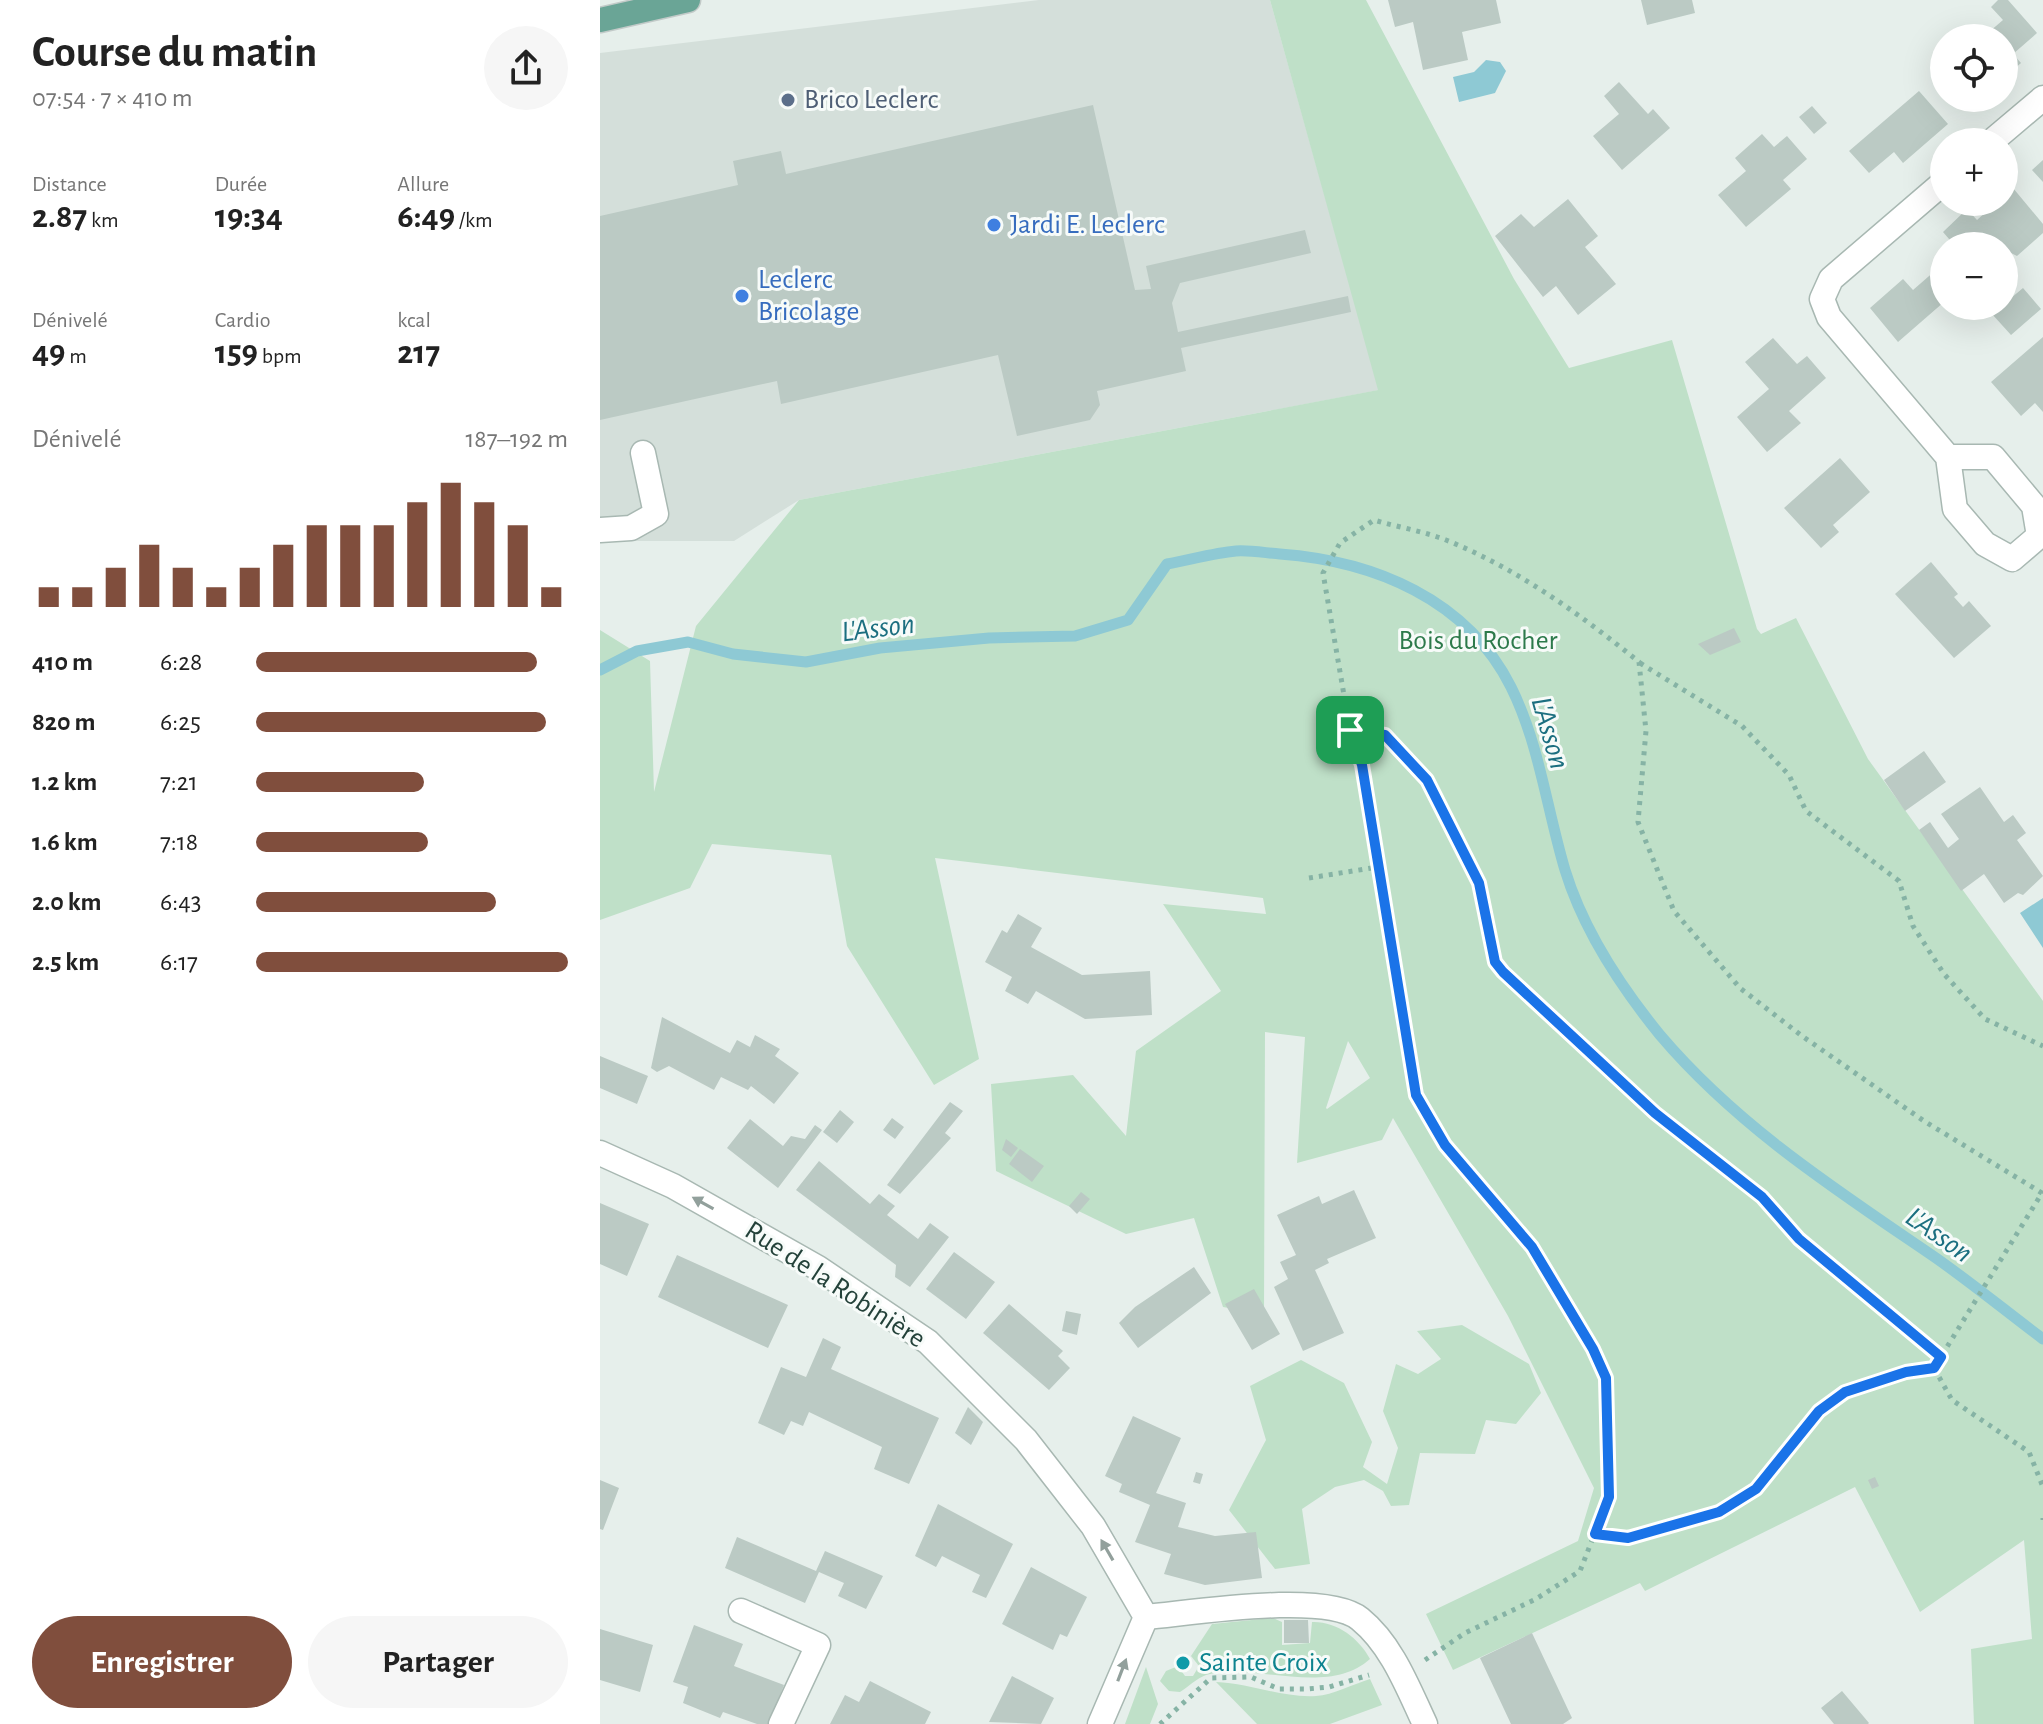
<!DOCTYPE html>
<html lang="fr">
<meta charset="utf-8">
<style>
:root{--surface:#fff;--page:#f6f6f6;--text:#222;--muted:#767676;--accent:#804e3d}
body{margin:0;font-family:"Alegreya Sans",sans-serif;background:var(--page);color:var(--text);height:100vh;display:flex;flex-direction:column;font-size:30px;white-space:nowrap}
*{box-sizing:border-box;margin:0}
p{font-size:26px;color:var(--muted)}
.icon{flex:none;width:44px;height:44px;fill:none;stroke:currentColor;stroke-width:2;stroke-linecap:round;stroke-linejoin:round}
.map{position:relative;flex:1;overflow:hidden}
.details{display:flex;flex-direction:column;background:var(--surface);width:600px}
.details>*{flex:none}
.fabs{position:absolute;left:1330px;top:24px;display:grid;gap:16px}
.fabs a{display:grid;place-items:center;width:88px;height:88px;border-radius:50%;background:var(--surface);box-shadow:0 8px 32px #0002;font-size:40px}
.pin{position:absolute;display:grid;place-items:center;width:68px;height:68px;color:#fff;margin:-34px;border-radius:16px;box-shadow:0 4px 12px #0006}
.round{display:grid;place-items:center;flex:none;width:84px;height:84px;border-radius:42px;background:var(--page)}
.overview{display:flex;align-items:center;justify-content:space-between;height:136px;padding:0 32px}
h1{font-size:44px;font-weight:700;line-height:60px}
.stats{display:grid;grid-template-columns:repeat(3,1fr);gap:12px;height:136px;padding:8px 32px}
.stats div{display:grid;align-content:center}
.stats b{font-size:34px;font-weight:700}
.stats small{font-size:22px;font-weight:400}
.stats p{font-size:22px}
.chart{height:224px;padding:16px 32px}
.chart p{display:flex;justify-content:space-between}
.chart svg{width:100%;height:144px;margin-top:8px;stroke:var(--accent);stroke-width:6}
.action{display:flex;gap:16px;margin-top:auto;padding:16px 32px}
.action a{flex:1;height:92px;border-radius:48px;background:var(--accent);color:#fff;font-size:32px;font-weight:700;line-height:92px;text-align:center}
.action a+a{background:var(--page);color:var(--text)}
ul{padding:0 32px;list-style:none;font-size:26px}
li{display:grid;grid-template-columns:128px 96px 1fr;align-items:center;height:60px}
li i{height:20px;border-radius:10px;background:var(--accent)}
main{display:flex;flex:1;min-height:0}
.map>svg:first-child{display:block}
.built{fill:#d4dfda}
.green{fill:#bfe0c8;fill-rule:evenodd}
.water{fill:#8ec9d4}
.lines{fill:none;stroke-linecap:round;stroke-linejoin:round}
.stream{stroke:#8ec9d4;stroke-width:11}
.building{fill:#bbcac4}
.minor-casing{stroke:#a8b8b2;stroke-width:27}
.major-casing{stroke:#c2cac8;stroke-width:27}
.path{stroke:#86b3a5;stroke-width:5;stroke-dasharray:4 6;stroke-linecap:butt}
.minor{stroke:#fff;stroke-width:24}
.major{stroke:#6aa596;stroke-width:24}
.oneway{fill:#92a09c}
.route-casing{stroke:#fff;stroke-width:16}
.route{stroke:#1a73e8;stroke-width:10}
.service-dot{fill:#5c6f8a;stroke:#f7fbf9;stroke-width:3}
.shop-dot{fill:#3f7fe0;stroke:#f7fbf9;stroke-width:3}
.culture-dot{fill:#0f9aa8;stroke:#f7fbf9;stroke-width:3}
.labels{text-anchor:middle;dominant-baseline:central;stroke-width:6;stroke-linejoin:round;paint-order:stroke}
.service-label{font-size:28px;fill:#4e5e75;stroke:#f7fbf9;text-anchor:start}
.shop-label{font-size:28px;fill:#366cbe;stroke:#f7fbf9;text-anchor:start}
.park-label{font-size:28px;fill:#2d7a4b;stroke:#f7fbf9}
.street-label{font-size:28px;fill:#24423a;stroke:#f7fbf9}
.culture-label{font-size:28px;fill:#0d838f;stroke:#f7fbf9;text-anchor:start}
.water-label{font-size:30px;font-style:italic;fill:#1c6f80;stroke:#f7fbf9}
</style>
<main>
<section class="details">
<div class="overview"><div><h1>Course du matin</h1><p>07:54 · 7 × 410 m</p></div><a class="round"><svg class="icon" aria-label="share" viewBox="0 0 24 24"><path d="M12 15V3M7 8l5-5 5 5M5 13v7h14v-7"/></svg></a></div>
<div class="stats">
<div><p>Distance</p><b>2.87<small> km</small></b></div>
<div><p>Durée</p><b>19:34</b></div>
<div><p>Allure</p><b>6:49<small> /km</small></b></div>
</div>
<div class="stats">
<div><p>Dénivelé</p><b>49<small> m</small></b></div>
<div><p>Cardio</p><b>159<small> bpm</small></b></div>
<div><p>kcal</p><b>217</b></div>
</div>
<div class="chart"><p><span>Dénivelé</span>187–192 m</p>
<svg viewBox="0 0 160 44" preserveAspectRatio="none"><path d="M5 44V38M15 44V38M25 44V32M35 44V25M45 44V32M55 44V38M65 44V32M75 44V25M85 44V19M95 44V19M105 44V19M115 44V12M125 44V6M135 44V12M145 44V19M155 44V38"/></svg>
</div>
<ul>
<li><b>410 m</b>6:28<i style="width:90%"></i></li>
<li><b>820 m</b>6:25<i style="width:93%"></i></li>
<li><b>1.2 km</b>7:21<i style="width:54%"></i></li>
<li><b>1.6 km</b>7:18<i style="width:55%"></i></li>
<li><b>2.0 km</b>6:43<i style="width:77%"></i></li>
<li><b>2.5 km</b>6:17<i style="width:100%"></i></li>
</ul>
<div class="action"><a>Enregistrer</a><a>Partager</a></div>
</section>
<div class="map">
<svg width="1443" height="1724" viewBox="0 0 1443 1724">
<rect width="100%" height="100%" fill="#e6efeb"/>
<path class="built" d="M 439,0 L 670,0 L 779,390 L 199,500 L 134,541 L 0,541 L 0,53 Z"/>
<path class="green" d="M 670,0 L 766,0 L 914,279 L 969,368 L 1072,340 L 1157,629 L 1161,634 L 1196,618 L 1268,759 L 1443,1001 L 1443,1724 L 1374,1724 L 1371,1649 L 1432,1639 L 1424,1540 L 1320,1612 L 1255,1487 L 1045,1591 L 1040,1583 L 853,1670 L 826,1614 L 978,1541 L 994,1488 L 908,1316 L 793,1118 L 782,1140 L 697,1163 L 705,1037 L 665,1032 L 664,1314 L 623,1307 L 594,1218 L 526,1234 L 396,1171 L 391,1084 L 473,1075 L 526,1136 L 536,1051 L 621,991 L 563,904 L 666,914 L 663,898 L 335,858 L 379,1059 L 334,1085 L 247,946 L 231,855 L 112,844 L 90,888 L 0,920 L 0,630 L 50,661 L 54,792 L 96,626 L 199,500 L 778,390 ZM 748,1041 L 770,1078 L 727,1109 L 726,1108 Z
M 862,1325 L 929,1364 L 941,1393 L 916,1424 L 886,1420 L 875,1454 L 820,1453 L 809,1505 L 791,1506 L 783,1491 L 764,1480 L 735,1487 L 702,1509 L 710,1564 L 675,1569 L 629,1510 L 666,1440 L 650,1386 L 701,1360 L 744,1383 L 772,1442 L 763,1467 L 787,1484 L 798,1448 L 783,1411 L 796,1364 L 818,1374 L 841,1359 L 817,1331 Z
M 673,1618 L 682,1622 L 682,1645 L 710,1643 L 712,1622 C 736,1621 759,1638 770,1659 C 727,1698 651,1661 606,1675 C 597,1678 588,1687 580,1692 L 569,1691 L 560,1681 L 566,1671 L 578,1666 L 585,1676 L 593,1676 L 599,1666 L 591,1656 L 612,1624 Z
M 546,1667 L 558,1704 L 550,1724 L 525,1724 Z
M 770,1679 L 782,1705 L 730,1724 L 657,1724 L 616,1682 C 650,1683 681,1698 716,1696 C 733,1695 753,1684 770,1679 Z"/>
<path class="water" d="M 886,60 L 900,62 L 906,71 L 895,93 L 859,102 L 853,77 L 874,72 Z
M 1443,898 L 1443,948 L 1420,913 Z"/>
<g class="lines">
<path class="stream" d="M 0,670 L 37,651 L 88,642 L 133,654 L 206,662 L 280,648 L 389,638 L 475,636 L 528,620 L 567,564 C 590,560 613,553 636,551 C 650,550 666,553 680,554 C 774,561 867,599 911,687 C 939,743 947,810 965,870 C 983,929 1021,987 1060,1035 C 1138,1127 1238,1191 1336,1258 C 1373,1284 1407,1312 1443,1339"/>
</g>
<path class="building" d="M 788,0 L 896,0 L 901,23 L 862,32 L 868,60 L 823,70 L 813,22 L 795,27 Z
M 1041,0 L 1092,0 L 1095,13 L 1047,25 Z
M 1398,0 L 1408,0 L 1437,33 L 1413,54 L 1421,63 L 1404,78 L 1404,38 L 1382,38 L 1403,20 L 1391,7 Z
M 1019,82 L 1048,114 L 1053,109 L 1070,128 L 1022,170 L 993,136 L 1019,114 L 1004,96 Z
M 1319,91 L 1348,124 L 1303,163 L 1294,152 L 1269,173 L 1249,151 Z
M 493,105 L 535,290 L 551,289 L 546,266 L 705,230 L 711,253 L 580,283 L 572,303 L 578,332 L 748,296 L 751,312 L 581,348 L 586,371 L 497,391 L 500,405 L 490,420 L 417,436 L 398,355 L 181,404 L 177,381 L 0,420 L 0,216 L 138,185 L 133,161 L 181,151 L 186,174 Z
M 1212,106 L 1227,123 L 1214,134 L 1199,117 Z
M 1162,134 L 1174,147 L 1187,136 L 1207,159 L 1183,180 L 1191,189 L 1146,227 L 1118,195 L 1146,171 L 1135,158 Z
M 1443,160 L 1443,182 L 1432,170 Z
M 1413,188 L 1443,224 L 1443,233 L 1417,256 L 1407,251 L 1404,254 L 1404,246 L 1355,246 L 1343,232 L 1367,209 L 1377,220 L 1397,202 L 1404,202 L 1404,196 Z
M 968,199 L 998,236 L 985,247 L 1016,284 L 978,315 L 956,286 L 943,297 L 895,236 L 921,214 L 934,227 Z
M 1344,263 L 1344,302 L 1298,342 L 1270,308 L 1303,279 L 1313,290 Z
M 1423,288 L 1441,309 L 1411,335 L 1392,314 Z
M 1443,337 L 1443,412 L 1435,403 L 1421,416 L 1391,382 Z
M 1173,338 L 1197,364 L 1207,356 L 1226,378 L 1189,411 L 1201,423 L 1167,452 L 1137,417 L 1169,389 L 1145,362 Z
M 1240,458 L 1270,492 L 1233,525 L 1239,532 L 1221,548 L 1184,508 Z
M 1331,562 L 1358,594 L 1354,597 L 1363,607 L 1369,601 L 1391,626 L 1354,658 L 1295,594 Z
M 1134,628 L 1141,642 L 1110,655 L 1098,644 Z
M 1324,751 L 1346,782 L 1305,811 L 1284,780 Z
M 1380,787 L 1404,822 L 1413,815 L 1426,833 L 1417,840 L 1443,876 L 1423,895 L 1418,893 L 1404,903 L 1384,874 L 1361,891 L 1319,830 L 1330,822 L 1348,848 L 1359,839 L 1341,814 Z
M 418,914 L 442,928 L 431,947 L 482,975 L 550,971 L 552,1015 L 485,1019 L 436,991 L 428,1004 L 405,991 L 412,977 L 385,962 L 402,930 L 407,933 Z
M 62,1017 L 130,1053 L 137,1040 L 150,1047 L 155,1035 L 180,1049 L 175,1056 L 199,1073 L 174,1104 L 151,1086 L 148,1090 L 121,1077 L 114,1090 L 69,1066 L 57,1072 L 51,1068 Z
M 0,1056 L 48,1076 L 37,1104 L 0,1088 Z
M 350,1102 L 363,1111 L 345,1133 L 351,1138 L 300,1194 L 287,1185 Z
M 240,1110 L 254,1122 L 237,1143 L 223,1132 Z
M 292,1118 L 304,1127 L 295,1139 L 283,1130 Z
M 150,1119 L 183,1146 L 191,1136 L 205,1139 L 215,1125 L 222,1130 L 178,1188 L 127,1148 Z
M 406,1139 L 418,1148 L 411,1157 L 402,1150 Z
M 420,1149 L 444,1166 L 432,1182 L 409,1164 Z
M 219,1161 L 270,1204 L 279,1194 L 295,1206 L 287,1215 L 318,1239 L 330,1223 L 349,1237 L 310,1287 L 295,1277 L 296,1265 L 196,1190 Z
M 754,1190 L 776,1238 L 727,1259 L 729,1263 L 715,1270 L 744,1333 L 703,1351 L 674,1287 L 688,1279 L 680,1262 L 696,1255 L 677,1215 L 719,1196 L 722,1204 Z
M 481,1192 L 490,1199 L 477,1214 L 469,1206 Z
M 0,1203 L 49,1224 L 27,1276 L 0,1264 Z
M 354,1252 L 395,1282 L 366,1319 L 326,1289 Z
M 77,1255 L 188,1305 L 168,1348 L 58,1297 Z
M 594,1267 L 611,1293 L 538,1348 L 519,1323 L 535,1307 Z
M 654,1289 L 680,1334 L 652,1350 L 625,1304 Z
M 409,1304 L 463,1351 L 458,1356 L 470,1368 L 449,1390 L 383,1333 Z
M 466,1311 L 481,1314 L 477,1335 L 462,1331 Z
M 223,1338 L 241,1347 L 231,1369 L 339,1418 L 309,1484 L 274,1469 L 282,1447 L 209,1412 L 203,1426 L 191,1421 L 184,1435 L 158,1423 L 181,1367 L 206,1377 Z
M 368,1407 L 383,1422 L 371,1445 L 355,1433 Z
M 533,1416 L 581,1438 L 556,1493 L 586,1503 L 578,1527 L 615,1536 L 656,1532 L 662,1578 L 605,1585 L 564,1574 L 571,1554 L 535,1542 L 550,1505 L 519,1492 L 522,1484 L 505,1476 Z
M 596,1472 L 603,1474 L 600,1484 L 593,1482 Z
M 1275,1477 L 1279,1486 L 1272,1489 L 1268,1480 Z
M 0,1480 L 19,1488 L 3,1530 L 0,1529 Z
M 338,1504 L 413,1544 L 386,1598 L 372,1592 L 380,1575 L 342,1556 L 336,1567 L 315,1556 Z
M 137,1537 L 216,1571 L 225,1551 L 283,1576 L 266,1609 L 238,1596 L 244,1583 L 219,1572 L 205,1603 L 125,1568 Z
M 431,1567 L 487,1597 L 467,1637 L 460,1634 L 453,1650 L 402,1624 Z
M 684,1620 L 708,1620 L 709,1643 L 684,1643 Z
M 94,1625 L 143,1644 L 134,1666 L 184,1685 L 169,1724 L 157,1724 L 123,1712 L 120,1718 L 83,1703 L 88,1687 L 73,1682 Z
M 0,1629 L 53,1645 L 40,1692 L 0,1680 Z
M 932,1633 L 972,1718 L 963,1724 L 911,1724 L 880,1658 Z
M 412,1676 L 454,1698 L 441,1724 L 389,1722 Z
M 270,1681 L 331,1712 L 325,1724 L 230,1724 L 245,1695 L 259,1702 Z
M 1242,1691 L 1269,1723 L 1268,1724 L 1234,1724 L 1221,1708 Z"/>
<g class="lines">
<defs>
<path id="minor" d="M 1391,142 L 1443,98
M 1344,182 L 1231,279 L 1222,299 L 1229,317 L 1348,457 L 1355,509 L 1385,544 L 1412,559 L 1439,536 L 1434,506 L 1393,457 L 1348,457
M 0,530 L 31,528 L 56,514 L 43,453
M 0,1153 L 73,1186 L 218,1268 L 328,1342 L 426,1440 L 493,1526 L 546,1617
M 141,1611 L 218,1645 L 181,1724
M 546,1617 C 592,1613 726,1591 760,1619 C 792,1645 808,1688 825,1724
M 500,1724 L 546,1617"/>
<path id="major" d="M 0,20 L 88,0"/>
</defs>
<use href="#minor" class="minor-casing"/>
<use href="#major" class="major-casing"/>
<path class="path" d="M 1040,663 L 1142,726 L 1189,775 L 1206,811 L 1299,881 L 1313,926 L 1344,974 L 1385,1019 L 1443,1046
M 750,730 L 785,735 L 827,780 L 879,883 L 895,962 L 903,972 L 1055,1113 L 1162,1197 L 1199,1239 L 1341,1357
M 709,878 L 778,867
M 1443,1518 L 1443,1520
M 995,1534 L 1028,1538 L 1119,1512 L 1156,1489 L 1219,1411 L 1245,1392 L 1306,1372 L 1334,1368
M 825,1660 L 865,1633 L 936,1599 L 980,1571 L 1009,1497 L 1006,1378 L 993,1349 L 932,1247 L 845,1145 L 816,1095 L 762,765 L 750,730 L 723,573 L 740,543 L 774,520 C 797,527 823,531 846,540 C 916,568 980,614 1039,662 L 1046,731 L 1038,822 L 1074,911 L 1140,988 L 1202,1036 L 1324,1121 L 1442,1193 L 1334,1368 L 1352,1400 L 1429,1452 L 1443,1487
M 560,1724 L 611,1678 L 651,1677 L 679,1689 L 707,1689 L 729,1687 L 769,1675"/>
<use href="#minor" class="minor"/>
<use href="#major" class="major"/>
</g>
<defs><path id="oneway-solid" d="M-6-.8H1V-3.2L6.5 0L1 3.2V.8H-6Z" transform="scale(2)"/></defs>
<g class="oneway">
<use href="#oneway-solid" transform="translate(103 1203) rotate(-151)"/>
<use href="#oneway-solid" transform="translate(507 1550) rotate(-120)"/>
<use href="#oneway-solid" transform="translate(522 1670) rotate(-69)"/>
</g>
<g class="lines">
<defs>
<path id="route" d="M 750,730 L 785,735 L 827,780 L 879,883 L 895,962 L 903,972 L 1055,1113 L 1162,1197 L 1199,1239 L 1341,1357 L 1334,1368 L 1306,1372 L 1245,1392 L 1219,1411 L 1156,1489 L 1119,1512 L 1028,1538 L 995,1534 L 1009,1497 L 1006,1378 L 993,1349 L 932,1247 L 845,1145 L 816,1095 L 762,765 Z"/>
</defs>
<use href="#route" class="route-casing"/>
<use href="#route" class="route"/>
</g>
<circle class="service-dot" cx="188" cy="100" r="8"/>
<g class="shop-dot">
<circle cx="394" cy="225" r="8"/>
<circle cx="142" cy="296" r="8"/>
</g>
<circle class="culture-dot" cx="583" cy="1663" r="8"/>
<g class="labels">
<g class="service-label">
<text x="204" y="100">Brico Leclerc</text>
</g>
<g class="shop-label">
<text x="410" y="225">Jardi E. Leclerc</text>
<text x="158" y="280">Leclerc<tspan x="158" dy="32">Bricolage</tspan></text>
</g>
<g class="park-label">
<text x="878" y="641">Bois du Rocher</text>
</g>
<g class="street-label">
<text transform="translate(235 1285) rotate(33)">Rue de la Robinière</text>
</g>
<g class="culture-label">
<text x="599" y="1663">Sainte Croix</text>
</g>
<g class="water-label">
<text transform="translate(278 628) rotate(-7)">L'Asson</text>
<text transform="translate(950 733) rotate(74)">L'Asson</text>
<text transform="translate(1339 1235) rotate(35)">L'Asson</text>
</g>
</g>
</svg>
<div class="fabs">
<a><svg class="icon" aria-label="locate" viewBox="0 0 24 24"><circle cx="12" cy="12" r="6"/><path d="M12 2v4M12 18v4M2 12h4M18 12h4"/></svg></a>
<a>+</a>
<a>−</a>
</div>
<div class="pin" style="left:750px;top:730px;background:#1e9e55"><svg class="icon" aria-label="arrive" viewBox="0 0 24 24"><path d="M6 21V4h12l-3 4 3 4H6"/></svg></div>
</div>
</main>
